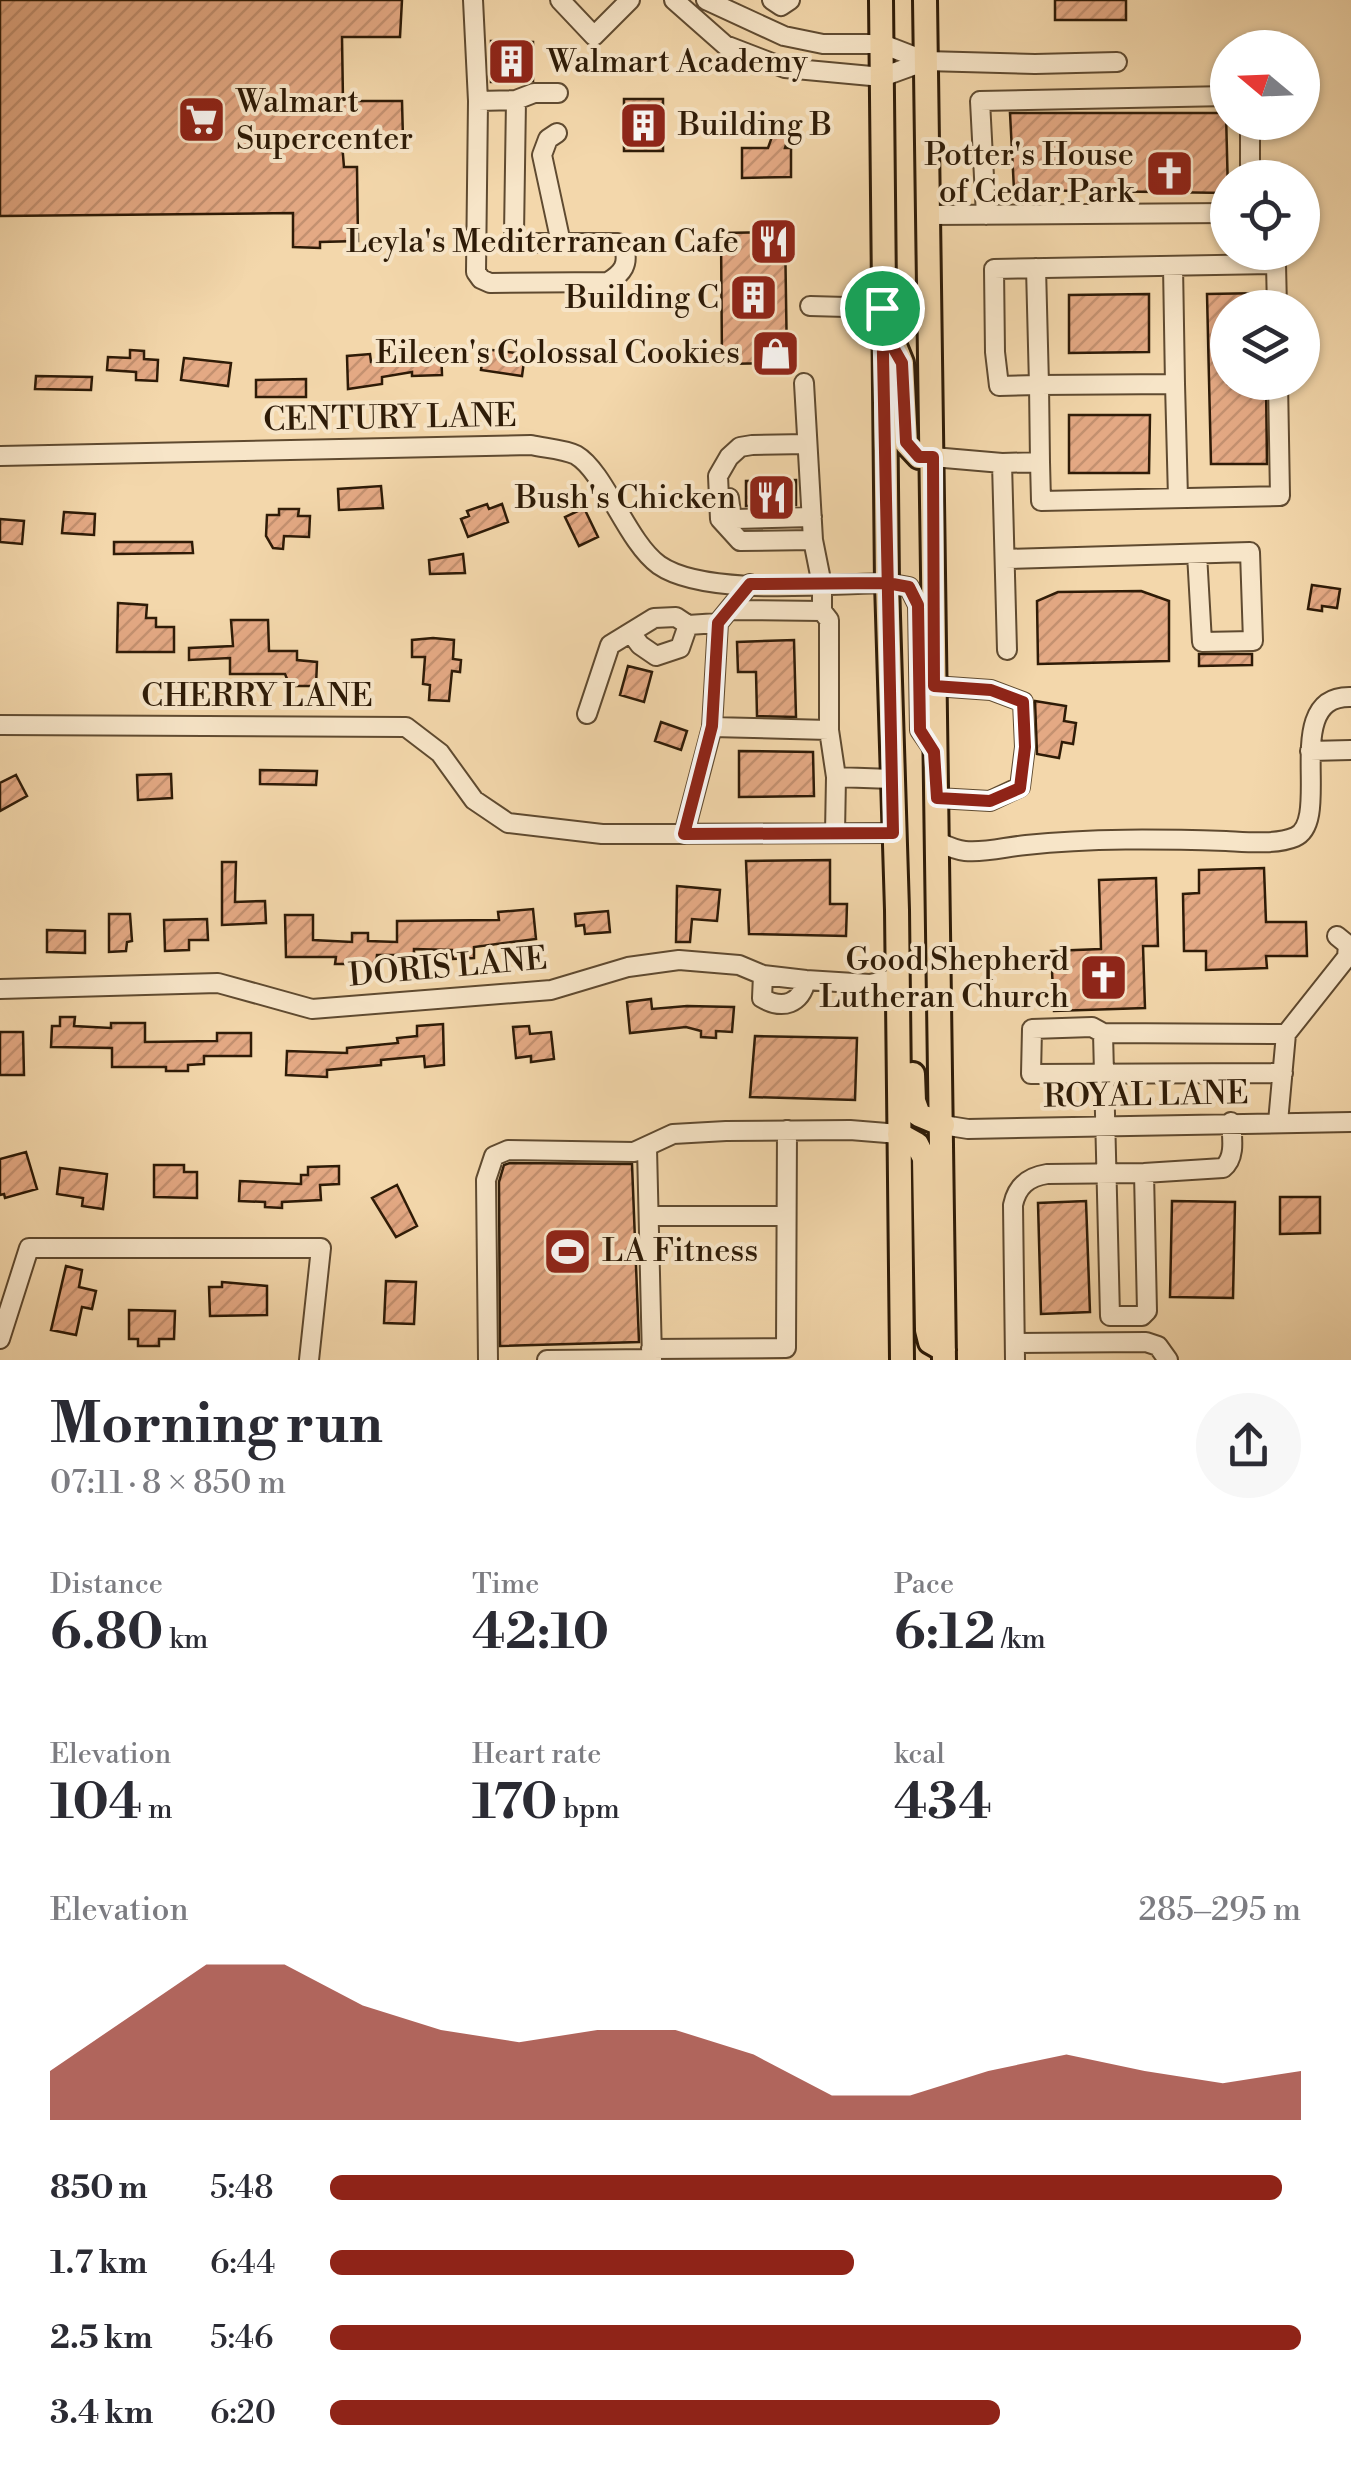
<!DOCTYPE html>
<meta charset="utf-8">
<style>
:root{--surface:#fff;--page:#f7f7f7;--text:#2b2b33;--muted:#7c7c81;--accent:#8f2418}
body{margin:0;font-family:"Libre Bodoni",serif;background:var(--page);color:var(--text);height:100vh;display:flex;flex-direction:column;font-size:38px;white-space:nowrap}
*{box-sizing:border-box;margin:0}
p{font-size:32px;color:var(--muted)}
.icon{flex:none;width:55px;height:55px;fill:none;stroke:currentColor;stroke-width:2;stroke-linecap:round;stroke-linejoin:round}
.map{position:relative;height:1360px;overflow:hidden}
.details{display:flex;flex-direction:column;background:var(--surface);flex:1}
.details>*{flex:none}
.needle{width:65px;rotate:289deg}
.buttons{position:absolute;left:1210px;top:30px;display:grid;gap:20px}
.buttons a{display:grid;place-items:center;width:110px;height:110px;border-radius:50%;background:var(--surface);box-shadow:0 2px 8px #0004;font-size:50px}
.pin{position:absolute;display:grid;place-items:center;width:85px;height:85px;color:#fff;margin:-42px;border:5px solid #fff;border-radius:50%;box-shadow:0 2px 10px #0007}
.round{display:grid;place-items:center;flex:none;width:105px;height:105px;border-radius:52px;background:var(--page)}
.head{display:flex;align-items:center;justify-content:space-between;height:170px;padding:0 50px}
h1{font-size:55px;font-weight:800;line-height:75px}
.figures{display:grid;grid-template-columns:repeat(3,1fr);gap:15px;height:170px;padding:10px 50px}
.figures div{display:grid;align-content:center}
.figures b{font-size:50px;font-weight:800}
.figures small{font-size:28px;font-weight:400}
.figures p{font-size:28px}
.chart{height:280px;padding:20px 50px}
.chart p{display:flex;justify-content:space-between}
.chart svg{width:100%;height:180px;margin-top:10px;fill:var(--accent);opacity:.7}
ul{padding:0 50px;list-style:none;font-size:32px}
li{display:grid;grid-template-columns:160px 120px 1fr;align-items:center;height:75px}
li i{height:25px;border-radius:12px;background:var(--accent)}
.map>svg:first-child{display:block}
.building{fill:url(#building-hatch);stroke:#2e1b07;stroke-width:2.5}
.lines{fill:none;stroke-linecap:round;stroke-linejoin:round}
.minor-casing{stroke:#5f4a30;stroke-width:22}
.major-casing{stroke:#2e1b07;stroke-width:28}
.minor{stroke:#f7e5c8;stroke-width:18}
.major{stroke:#f3d7ab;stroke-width:22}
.route-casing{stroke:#fff;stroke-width:20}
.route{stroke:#8f2418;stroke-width:12}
.labels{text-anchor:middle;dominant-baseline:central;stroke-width:8;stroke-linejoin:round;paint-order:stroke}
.poi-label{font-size:32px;fill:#2e1b07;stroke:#f7e5c8;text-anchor:end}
.street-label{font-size:32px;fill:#2e1b07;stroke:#f7e5c8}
</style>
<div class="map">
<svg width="1351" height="1360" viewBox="0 0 1351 1360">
<defs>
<pattern id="building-hatch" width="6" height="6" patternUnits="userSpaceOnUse" patternTransform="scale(2.5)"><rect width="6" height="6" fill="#e4a984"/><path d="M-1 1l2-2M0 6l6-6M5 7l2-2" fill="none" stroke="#c49170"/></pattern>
</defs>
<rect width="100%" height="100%" fill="#f3d7ab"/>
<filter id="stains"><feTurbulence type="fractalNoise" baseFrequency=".002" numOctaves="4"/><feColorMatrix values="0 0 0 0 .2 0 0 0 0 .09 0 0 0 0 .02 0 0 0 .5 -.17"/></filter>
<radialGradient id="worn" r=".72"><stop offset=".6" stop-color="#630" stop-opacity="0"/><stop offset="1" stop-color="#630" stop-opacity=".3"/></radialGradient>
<path class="building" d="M 0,0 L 402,0 L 400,37 L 342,37 L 343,101 L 402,101 L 403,139 L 342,143 L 344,167 L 357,167 L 358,241 L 320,242 L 320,248 L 293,247 L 293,213 L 0,216 Z
M 1055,0 L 1126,0 L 1126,20 L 1055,20 Z
M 491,41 L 533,42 L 533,81 L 491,82 Z
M 624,99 L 663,99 L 663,151 L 624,151 Z
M 1010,113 L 1226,113 L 1228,193 L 1014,190 Z
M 774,131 L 789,136 L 785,148 L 791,148 L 791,177 L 742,178 L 742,148 L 768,148 Z
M 785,232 L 787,363 L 722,364 L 721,233 Z
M 1264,293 L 1264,308 L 1228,308 L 1228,384 L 1266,384 L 1267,464 L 1211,464 L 1207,294 Z
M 1149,294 L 1149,352 L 1069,353 L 1069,295 Z
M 441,348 L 442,375 L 412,376 L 412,372 L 382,377 L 382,384 L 348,389 L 347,356 L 370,354 L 371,362 L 398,361 L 398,355 L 411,353 L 411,349 Z
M 484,349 L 525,354 L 522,376 L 481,370 Z
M 130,350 L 144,351 L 144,359 L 158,360 L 157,381 L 136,380 L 136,372 L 107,370 L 108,357 L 130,358 Z
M 184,358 L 231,363 L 228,386 L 181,380 Z
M 36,376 L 92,377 L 91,390 L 35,389 Z
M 306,379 L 306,397 L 256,397 L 256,380 Z
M 1069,415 L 1150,415 L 1149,473 L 1069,473 Z
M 796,480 L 796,505 L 746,506 L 746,481 Z
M 381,486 L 383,508 L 339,510 L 338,489 Z
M 487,504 L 489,509 L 502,504 L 508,522 L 468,537 L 461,519 L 469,516 L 467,511 Z
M 584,508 L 598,537 L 579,546 L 565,517 Z
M 279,509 L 299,509 L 298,516 L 310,516 L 309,537 L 284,536 L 283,549 L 273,548 L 266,536 L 267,515 L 279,515 Z
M 64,512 L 95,514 L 94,535 L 62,533 Z
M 0,519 L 24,521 L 22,544 L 0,542 Z
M 114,542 L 192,542 L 193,553 L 114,554 Z
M 463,554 L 465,573 L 430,574 L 429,560 Z
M 1312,585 L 1340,589 L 1337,608 L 1322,606 L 1322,611 L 1308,609 Z
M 1141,591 L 1169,601 L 1169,661 L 1038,664 L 1037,601 L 1058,592 Z
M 118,603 L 147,605 L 146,618 L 156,618 L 156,627 L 174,627 L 174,652 L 117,652 Z
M 231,620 L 268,620 L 269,651 L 297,651 L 297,660 L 317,662 L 316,686 L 290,686 L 285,674 L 230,674 L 230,658 L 189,660 L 189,648 L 233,646 Z
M 433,638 L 454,640 L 453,659 L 461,660 L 460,672 L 452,671 L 449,701 L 429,700 L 430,685 L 423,684 L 425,657 L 412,657 L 412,640 Z
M 794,640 L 796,717 L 757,716 L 756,672 L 738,672 L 737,642 Z
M 1199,654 L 1252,654 L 1252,665 L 1199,666 Z
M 628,666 L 652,672 L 644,702 L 620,695 Z
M 1035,701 L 1066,706 L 1064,721 L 1076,723 L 1073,744 L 1062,742 L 1059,758 L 1037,754 Z
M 661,722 L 687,731 L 681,750 L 655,741 Z
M 739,751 L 813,752 L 814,796 L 739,797 Z
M 260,770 L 317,771 L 316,785 L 260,784 Z
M 171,774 L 172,798 L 138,800 L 137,775 Z
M 16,775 L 27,796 L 0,811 L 0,783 Z
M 830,860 L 830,904 L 847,904 L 846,936 L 749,934 L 746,861 Z
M 222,862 L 236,862 L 235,902 L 265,901 L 266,923 L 222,925 Z
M 1264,868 L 1266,922 L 1306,922 L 1307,956 L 1266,956 L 1267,968 L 1206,970 L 1206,951 L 1184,951 L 1183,894 L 1199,893 L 1199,870 Z
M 1156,878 L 1158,946 L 1143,946 L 1145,1008 L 1054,1011 L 1051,951 L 1101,949 L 1099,880 Z
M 677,886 L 720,890 L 717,921 L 692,919 L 690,942 L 676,942 Z
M 533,909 L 536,939 L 474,947 L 474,958 L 453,959 L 452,950 L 414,949 L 414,955 L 377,955 L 376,964 L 335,964 L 336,957 L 286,957 L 285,915 L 313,915 L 313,940 L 352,942 L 352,933 L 368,933 L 368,941 L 397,942 L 397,921 L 499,920 L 498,912 Z
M 608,911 L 610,932 L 585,934 L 584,925 L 576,926 L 575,914 Z
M 109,914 L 130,914 L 132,941 L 127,942 L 126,951 L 109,952 Z
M 207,919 L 208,940 L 189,940 L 189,950 L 165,951 L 164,920 Z
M 47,930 L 85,931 L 85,953 L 47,952 Z
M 651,999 L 652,1009 L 687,1006 L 734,1007 L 732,1032 L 716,1031 L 716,1038 L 701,1037 L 701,1031 L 686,1027 L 630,1033 L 627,1002 Z
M 60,1017 L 75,1017 L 74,1026 L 111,1028 L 111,1023 L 145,1023 L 145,1042 L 217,1041 L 217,1033 L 251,1033 L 251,1056 L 204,1056 L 204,1064 L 188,1065 L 188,1071 L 166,1071 L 166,1067 L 112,1067 L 112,1048 L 51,1047 L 52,1026 L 60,1026 Z
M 443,1024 L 444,1065 L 425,1067 L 424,1056 L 381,1060 L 381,1065 L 327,1070 L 327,1077 L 286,1075 L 287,1051 L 347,1053 L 347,1048 L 398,1043 L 397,1038 L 417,1036 L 417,1026 Z
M 529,1026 L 530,1034 L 551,1032 L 554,1059 L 531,1062 L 531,1056 L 516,1058 L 513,1027 Z
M 0,1032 L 23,1032 L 24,1075 L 0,1075 Z
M 755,1036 L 857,1038 L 855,1100 L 750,1097 Z
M 26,1152 L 37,1189 L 5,1198 L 4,1194 L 0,1195 L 0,1159 Z
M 510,1163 L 632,1164 L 639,1342 L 500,1346 L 499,1182 L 504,1165 Z
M 154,1165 L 184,1165 L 184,1172 L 197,1172 L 197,1198 L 154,1197 Z
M 339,1166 L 339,1184 L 320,1185 L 321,1200 L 282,1202 L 282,1208 L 265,1207 L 265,1202 L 239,1201 L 240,1181 L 301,1184 L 301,1175 L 308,1175 L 308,1167 Z
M 60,1168 L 107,1174 L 103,1209 L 82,1206 L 83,1198 L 57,1194 Z
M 397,1185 L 417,1226 L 396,1237 L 372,1198 Z
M 1280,1197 L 1320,1197 L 1320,1233 L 1280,1234 Z
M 1086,1201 L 1090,1312 L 1041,1314 L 1038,1203 Z
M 1172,1201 L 1235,1202 L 1233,1298 L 1170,1297 Z
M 66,1266 L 82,1270 L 79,1287 L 96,1291 L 92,1309 L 82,1307 L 76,1335 L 51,1330 Z
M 386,1281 L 416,1282 L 414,1324 L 384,1323 Z
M 222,1282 L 267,1286 L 267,1315 L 210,1316 L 209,1287 L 222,1287 Z
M 129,1310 L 175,1311 L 174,1339 L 159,1339 L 159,1346 L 138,1346 L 138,1339 L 129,1339 Z"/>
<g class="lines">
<defs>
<path id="minor" d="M 473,0 L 478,101 L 476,272 L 481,279 L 490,283 L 608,282 C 623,273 629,264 624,248 L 618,243 L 526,243 L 517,240 L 514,234 L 516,100
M 560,0 L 594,36 L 630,0
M 674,0 L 725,45 L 785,68 L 882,77 L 926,61
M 706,0 L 784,36 L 823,44 L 882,44 L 926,61 L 1035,64 L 1117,62
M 772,0 L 781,6 L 790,0
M 478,101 L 516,100 L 534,93 L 558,93
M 1250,122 L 1250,178
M 557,133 L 548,139 L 542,155 L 561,243
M 929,215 L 1228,213
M 986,215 L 980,101 L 1228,96
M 1036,268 L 1039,385 L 999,386 L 995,352 L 994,269 C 1088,267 1182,265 1276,264 L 1277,308
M 810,306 L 883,308
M 804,383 L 813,540 L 822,585 L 822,611 L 829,620 L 829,730 L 836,777 L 835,833
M 1175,384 L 1178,498
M 807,444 L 752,445 L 740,447 L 729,457 L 718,476 L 720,519 L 740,541 L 813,540
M 0,456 L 531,445 C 544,448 564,449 576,455 C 605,472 627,542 659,565 C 705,597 830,584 887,583 L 909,587 L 918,605 L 920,730 L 935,752
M 933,457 L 1002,463 L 1007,650
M 1040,462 L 1039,385 L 1175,384 L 1173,266
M 1002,463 L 1040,462 L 1041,501 L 1280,496 L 1278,382
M 729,498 L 731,513 L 735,519 L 812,517
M 1005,559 L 1250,552 L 1253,641 L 1202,642 L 1197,554
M 750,584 L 718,623 L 712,727 L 829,730
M 730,610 L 822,611
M 631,633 L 640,645 L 656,656 L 680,648 L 688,625
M 934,686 L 991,690 L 1023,702 L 1025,747 L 1020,787 L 990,801 L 937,798
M 587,714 L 610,645 L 654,618 L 676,617 L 688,625 L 718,623
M 0,725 L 406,727 L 440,753 L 474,800 L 508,823 L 602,834 L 893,833
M 1310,751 L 1351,750
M 836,777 L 892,779
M 684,834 L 712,727
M 936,841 C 945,845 955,850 965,851 C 986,853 1005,847 1026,845 C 1091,838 1160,839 1226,841 C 1247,842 1276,845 1295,837 C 1334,820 1279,695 1351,697
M 763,975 L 762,998 C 783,1010 801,1004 806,980
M 0,989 L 218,983 L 312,1009 L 551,990 L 628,967 L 679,960 L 739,965 L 763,975 L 806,980 L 870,984 L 898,978
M 1103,1033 L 1110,1316 L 1142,1316 L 1147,1311 L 1144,1173
M 1283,1073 L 1031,1074 L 1032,1029 L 1092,1027 L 1103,1033 L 1286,1034
M 1278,1122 L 1286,1034 L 1347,957 L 1348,945 L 1337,936
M 943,1125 L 968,1129 L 1351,1122
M 649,1216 L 786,1216
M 0,1339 L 29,1248 L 321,1248 L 309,1360
M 1015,1343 L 1146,1342 L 1158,1346 L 1168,1360
M 651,1349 L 786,1348 L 787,1130
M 488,1360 L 486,1180 L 494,1156 L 508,1150 L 634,1152 L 673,1134 L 726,1131 L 850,1130 L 899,1134
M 547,1360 L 652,1359 L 647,1148
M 1015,1360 L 1013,1205 C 1017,1186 1028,1177 1047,1174 L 1144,1173 L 1223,1168 C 1236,1158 1232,1137 1231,1122"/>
<path id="major" d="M 881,0 L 887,583 L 897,910 L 902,1360
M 925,0 L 944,1360
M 889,331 L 902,363 L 906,443 L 919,457 L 933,457
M 913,1074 L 914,1101 L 919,1115 L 943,1125
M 899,1134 L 917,1144 L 924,1158 L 927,1330 L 930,1342 L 944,1350"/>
</defs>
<use href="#minor" class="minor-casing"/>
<use href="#major" class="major-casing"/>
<use href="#minor" class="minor"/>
<use href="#major" class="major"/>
</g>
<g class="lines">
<defs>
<path id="route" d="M 882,308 L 893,833 L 684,834 L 712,726 L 718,623 L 750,584 L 887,583 L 909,587 L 918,605 L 920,730 L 934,752 L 937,798 L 990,801 L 1020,788 L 1025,747 L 1023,702 L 991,690 L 934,686 L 933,457 L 919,457 L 906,442 L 902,363 L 894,349 L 882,308"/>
</defs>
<use href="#route" class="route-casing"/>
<use href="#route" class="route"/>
</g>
<defs>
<symbol id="building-square" viewBox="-11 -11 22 22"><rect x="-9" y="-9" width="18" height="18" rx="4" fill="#8f2418" stroke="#f7e5c8"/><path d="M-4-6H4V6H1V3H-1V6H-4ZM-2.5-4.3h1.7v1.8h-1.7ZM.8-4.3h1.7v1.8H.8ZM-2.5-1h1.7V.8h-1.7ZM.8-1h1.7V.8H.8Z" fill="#fff"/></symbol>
<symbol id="supermarket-square" viewBox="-11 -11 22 22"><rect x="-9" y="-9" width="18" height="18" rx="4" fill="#8f2418" stroke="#f7e5c8"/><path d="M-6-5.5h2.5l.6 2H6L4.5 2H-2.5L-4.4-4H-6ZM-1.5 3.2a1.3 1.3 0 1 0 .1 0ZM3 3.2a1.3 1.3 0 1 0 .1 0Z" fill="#fff"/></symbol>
<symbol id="church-square" viewBox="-11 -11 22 22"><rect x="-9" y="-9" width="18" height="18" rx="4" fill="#8f2418" stroke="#f7e5c8"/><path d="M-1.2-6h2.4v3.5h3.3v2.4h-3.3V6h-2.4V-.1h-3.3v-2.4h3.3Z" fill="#fff"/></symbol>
<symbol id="restaurant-square" viewBox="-11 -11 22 22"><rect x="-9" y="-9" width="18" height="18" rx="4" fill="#8f2418" stroke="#f7e5c8"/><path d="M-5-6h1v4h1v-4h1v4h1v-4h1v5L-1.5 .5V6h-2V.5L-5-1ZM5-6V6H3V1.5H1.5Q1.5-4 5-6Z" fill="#fff"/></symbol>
<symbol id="shop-square" viewBox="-11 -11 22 22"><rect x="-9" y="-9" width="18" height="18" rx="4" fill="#8f2418" stroke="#f7e5c8"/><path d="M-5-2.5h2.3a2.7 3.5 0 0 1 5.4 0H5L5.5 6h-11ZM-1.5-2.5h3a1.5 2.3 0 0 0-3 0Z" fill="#fff"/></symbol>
<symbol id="stadium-square" viewBox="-11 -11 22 22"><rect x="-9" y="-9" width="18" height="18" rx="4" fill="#8f2418" stroke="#f7e5c8"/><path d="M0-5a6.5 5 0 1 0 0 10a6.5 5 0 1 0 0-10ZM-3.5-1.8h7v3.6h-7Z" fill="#fff"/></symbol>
</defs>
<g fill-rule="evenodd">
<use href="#building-square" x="484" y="34" width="55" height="55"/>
<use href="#supermarket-square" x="174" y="92" width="55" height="55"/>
<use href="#building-square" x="616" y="98" width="55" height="55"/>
<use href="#church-square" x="1142" y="146" width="55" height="55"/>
<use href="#restaurant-square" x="746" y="214" width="55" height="55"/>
<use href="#building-square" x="726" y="270" width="55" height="55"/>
<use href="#shop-square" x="748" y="326" width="55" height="55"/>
<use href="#restaurant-square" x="744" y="470" width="55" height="55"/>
<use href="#church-square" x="1076" y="950" width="55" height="55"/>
<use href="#stadium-square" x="540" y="1224" width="55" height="55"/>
</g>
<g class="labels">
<g class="poi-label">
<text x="547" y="62" text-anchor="start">Walmart Academy</text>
<text x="236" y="102" text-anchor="start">Walmart<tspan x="236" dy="37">Supercenter</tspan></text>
<text x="678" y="125" text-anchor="start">Building B</text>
<text x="1134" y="155">Potter's House<tspan x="1134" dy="37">of Cedar Park</tspan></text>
<text x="739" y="242">Leyla's Mediterranean Cafe</text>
<text x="719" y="298">Building C</text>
<text x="740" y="353">Eileen's Colossal Cookies</text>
<text x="736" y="498">Bush's Chicken</text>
<text x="1069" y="960">Good Shepherd<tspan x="1069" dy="37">Lutheran Church</tspan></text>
<text x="602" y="1251" text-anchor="start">LA Fitness</text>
</g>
<g class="street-label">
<text transform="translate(390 418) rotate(-1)">CENTURY LANE</text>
<text x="257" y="696">CHERRY LANE</text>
<text transform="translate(448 967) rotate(-5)">DORIS LANE</text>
<text transform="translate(1146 1095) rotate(-1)">ROYAL LANE</text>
</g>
</g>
<rect width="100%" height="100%" filter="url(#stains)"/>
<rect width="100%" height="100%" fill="url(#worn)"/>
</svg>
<div class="buttons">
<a><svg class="needle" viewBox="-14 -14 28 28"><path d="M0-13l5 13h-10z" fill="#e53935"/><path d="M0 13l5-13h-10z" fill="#7c7c81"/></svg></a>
<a><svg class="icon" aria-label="locate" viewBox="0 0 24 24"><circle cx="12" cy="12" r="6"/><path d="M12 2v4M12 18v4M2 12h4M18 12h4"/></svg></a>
<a><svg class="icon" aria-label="layers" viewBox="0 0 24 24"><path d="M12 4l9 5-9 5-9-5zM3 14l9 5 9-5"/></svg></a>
</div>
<div class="pin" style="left:882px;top:308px;background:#1e9e55"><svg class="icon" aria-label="arrive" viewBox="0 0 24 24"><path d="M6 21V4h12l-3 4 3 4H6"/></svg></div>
</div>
<section class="details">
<div class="head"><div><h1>Morning run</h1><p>07:11 · 8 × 850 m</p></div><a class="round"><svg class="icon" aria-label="share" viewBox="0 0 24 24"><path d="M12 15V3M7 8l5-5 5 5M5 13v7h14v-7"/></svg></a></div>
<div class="figures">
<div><p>Distance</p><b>6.80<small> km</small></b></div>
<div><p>Time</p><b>42:10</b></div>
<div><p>Pace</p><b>6:12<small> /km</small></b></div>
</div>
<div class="figures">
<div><p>Elevation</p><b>104<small> m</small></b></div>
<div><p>Heart rate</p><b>170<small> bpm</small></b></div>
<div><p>kcal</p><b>434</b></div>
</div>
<div class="chart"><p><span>Elevation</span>285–295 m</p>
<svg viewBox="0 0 160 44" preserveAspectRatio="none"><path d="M0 44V32L10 19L20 6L30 6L40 16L50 22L60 25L70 22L80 22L90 28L100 38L110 38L120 32L130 28L140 32L150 35L160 32V44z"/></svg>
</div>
<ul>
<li><b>850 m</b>5:48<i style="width:98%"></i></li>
<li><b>1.7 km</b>6:44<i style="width:54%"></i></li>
<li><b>2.5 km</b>5:46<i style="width:100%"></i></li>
<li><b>3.4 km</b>6:20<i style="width:69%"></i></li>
</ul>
</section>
